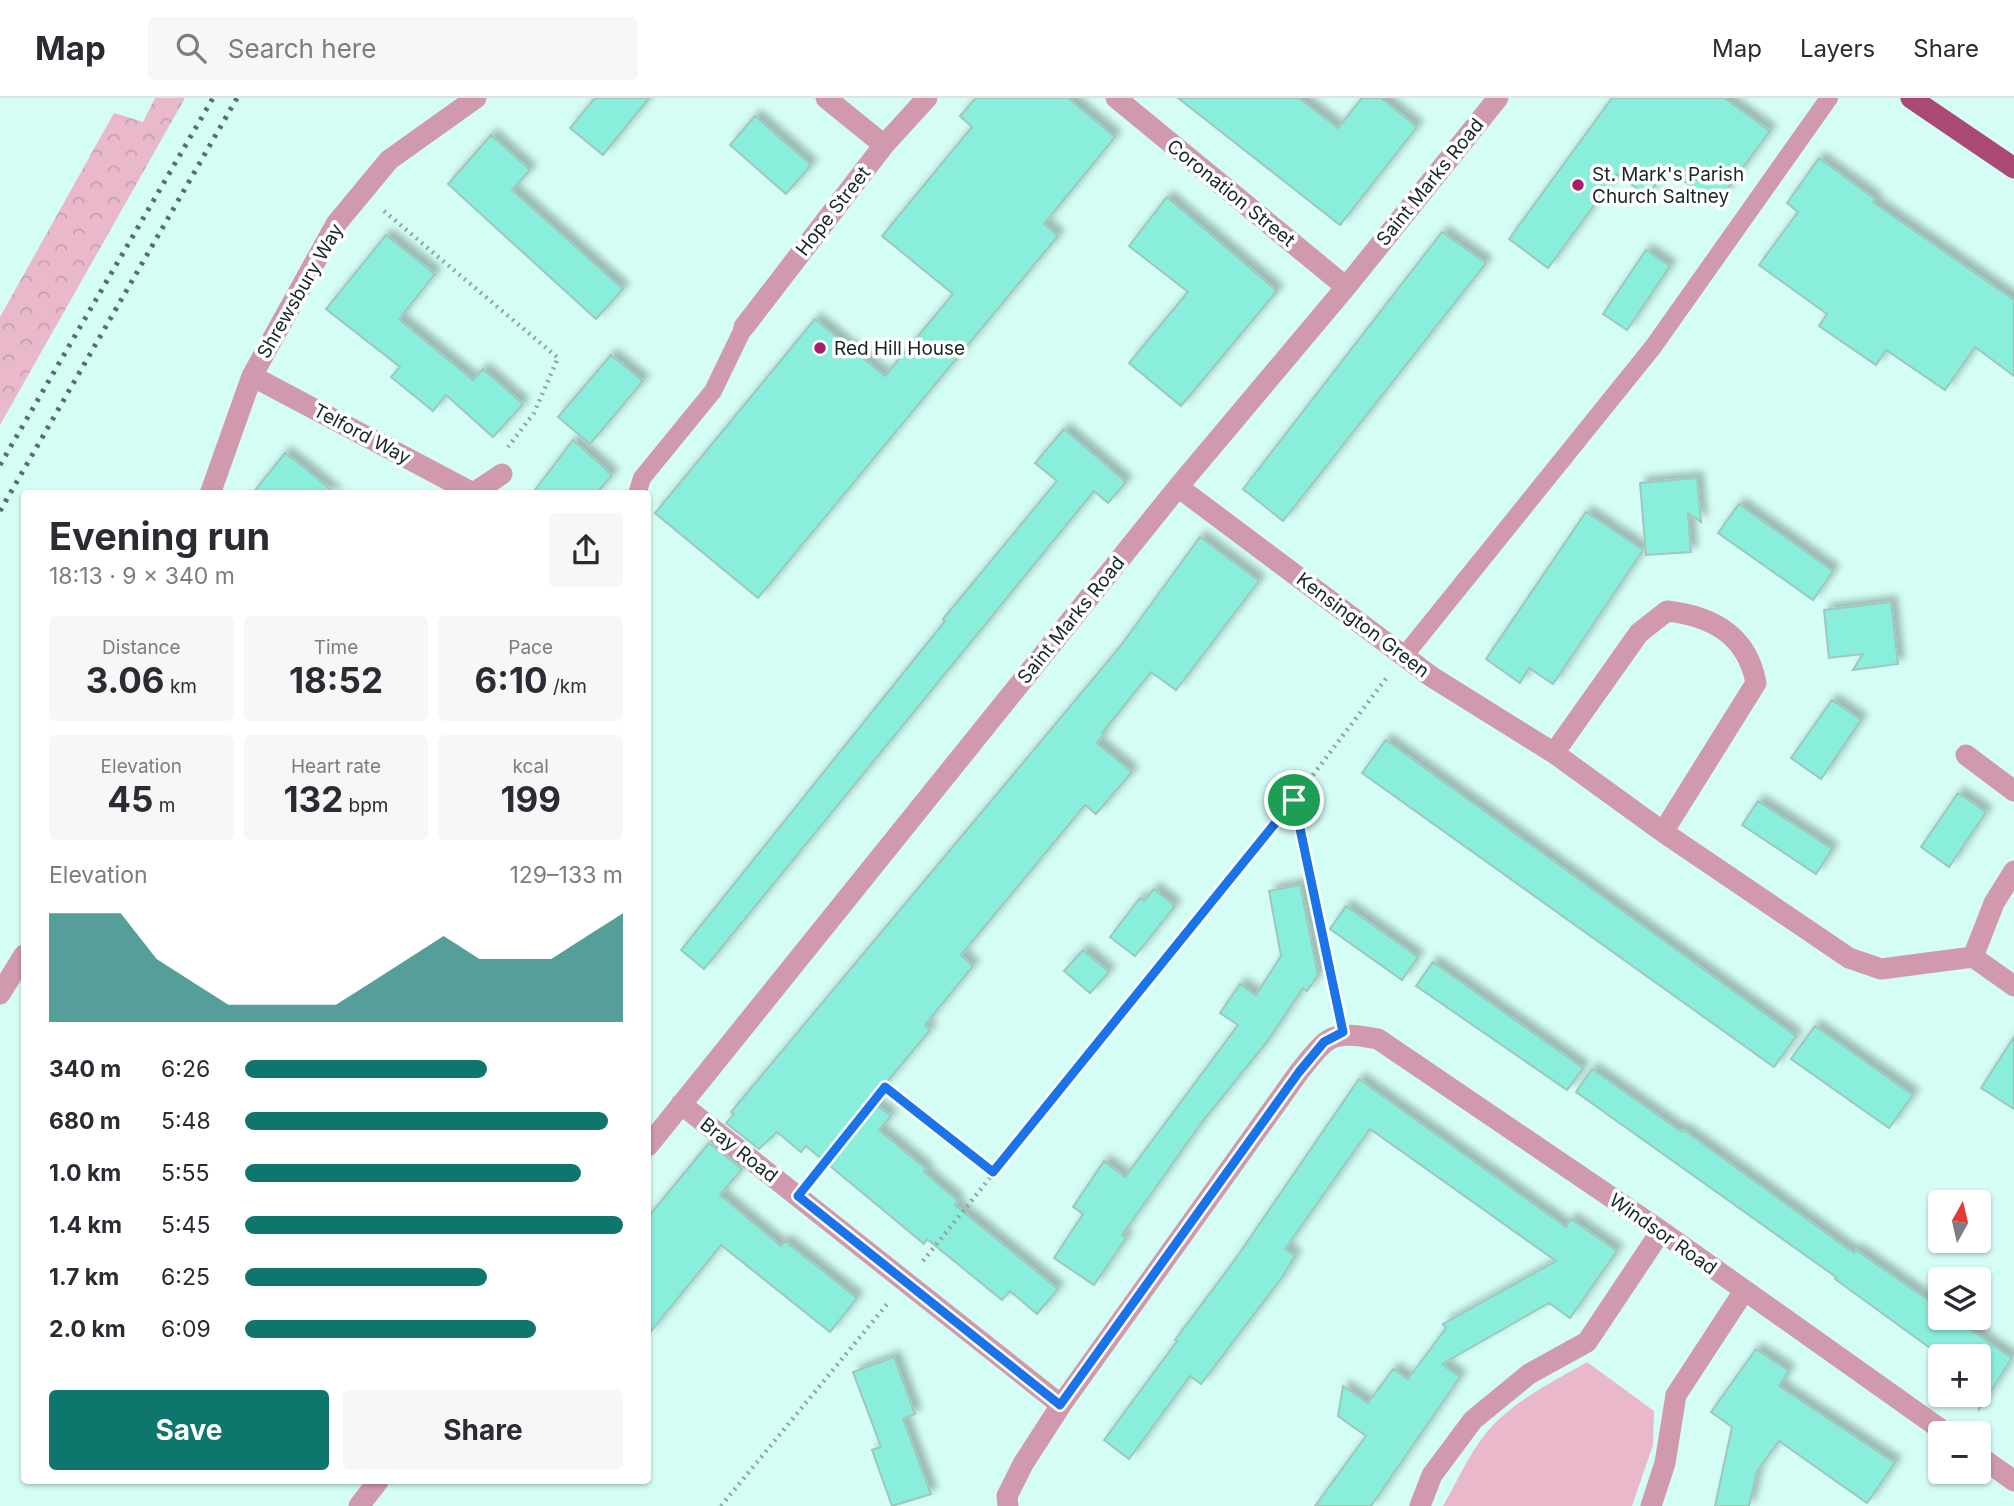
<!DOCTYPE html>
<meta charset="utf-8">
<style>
:root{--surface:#fff;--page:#f7f7f7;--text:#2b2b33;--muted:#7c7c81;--line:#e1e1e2;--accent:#0f766e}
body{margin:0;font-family:Inter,sans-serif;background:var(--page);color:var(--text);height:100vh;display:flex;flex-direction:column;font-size:26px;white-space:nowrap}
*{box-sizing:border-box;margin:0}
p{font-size:23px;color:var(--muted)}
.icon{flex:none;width:38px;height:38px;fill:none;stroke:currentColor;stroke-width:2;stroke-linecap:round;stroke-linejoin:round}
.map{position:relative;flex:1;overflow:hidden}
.sheet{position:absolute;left:21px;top:392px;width:630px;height:994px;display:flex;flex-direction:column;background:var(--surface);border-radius:7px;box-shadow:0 2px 5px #0004}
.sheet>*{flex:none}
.needle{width:46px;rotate:8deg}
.tools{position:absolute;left:1928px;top:1092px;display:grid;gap:14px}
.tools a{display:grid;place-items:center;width:63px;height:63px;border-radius:7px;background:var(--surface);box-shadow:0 2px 5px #0004;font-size:35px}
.pin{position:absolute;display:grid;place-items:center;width:60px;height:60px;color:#fff;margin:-30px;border:4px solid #fff;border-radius:50%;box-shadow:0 2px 7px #0007}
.round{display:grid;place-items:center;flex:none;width:74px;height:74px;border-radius:7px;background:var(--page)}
.headline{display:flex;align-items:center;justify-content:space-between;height:119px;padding:0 28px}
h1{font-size:38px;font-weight:700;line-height:52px}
.stats{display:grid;grid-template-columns:repeat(3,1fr);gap:10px;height:119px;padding:7px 28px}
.stats div{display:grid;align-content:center;border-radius:7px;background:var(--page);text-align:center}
.stats b{font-size:35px;font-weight:700}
.stats small{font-size:19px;font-weight:400}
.stats p{font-size:19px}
.chart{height:196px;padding:14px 28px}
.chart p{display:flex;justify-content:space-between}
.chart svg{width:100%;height:126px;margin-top:7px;fill:var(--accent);opacity:.7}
.cta{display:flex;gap:14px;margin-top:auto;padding:14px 28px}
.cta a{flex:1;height:80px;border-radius:7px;background:var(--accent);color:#fff;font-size:28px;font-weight:700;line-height:80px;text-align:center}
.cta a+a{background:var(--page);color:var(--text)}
ul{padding:0 28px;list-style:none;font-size:23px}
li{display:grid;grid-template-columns:112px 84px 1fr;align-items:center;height:52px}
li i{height:18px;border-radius:9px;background:var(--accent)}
header{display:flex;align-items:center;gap:42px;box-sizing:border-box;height:98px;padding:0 35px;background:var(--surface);border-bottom:2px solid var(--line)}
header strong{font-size:33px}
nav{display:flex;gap:38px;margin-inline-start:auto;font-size:24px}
.search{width:490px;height:63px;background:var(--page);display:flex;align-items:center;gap:18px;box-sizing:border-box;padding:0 24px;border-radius:7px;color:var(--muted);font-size:26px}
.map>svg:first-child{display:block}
.grass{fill:#e9b9cb}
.forest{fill:url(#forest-crowns)}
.building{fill:#8aeedc;stroke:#9ec7be;stroke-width:2;filter:url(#shadow)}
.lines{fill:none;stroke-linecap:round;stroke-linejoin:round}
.path{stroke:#88a8a1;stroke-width:4.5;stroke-dasharray:2 5;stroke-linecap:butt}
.lane{stroke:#d099ae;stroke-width:18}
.street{stroke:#d099ae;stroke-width:21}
.primary{stroke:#a94974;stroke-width:21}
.rail{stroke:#576f6a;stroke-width:5;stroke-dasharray:3.5 7;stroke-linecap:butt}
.route-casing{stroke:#fff;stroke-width:14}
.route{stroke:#1a73e8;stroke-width:9}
.poi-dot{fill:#a61e67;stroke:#fff;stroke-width:2.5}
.labels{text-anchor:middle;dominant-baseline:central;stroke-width:7;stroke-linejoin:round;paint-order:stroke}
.poi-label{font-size:19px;fill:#182825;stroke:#fff;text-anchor:start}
.street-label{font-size:19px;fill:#182825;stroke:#fff}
</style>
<header>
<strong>Map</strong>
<div class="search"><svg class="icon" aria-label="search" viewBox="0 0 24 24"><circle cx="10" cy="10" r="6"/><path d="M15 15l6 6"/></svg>Search here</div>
<nav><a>Map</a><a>Layers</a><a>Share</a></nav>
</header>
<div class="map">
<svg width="2014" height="1408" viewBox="0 0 2014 1408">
<defs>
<pattern id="forest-crowns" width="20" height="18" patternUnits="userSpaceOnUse" patternTransform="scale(1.75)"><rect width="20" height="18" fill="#e9b9cb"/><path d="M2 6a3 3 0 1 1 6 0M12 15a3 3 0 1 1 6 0" fill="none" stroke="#c79fae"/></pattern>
<filter id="shadow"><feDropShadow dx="6" dy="-6" stdDeviation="3.5" flood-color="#0004"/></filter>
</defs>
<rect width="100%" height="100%" fill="#d4fef5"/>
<path class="grass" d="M 1587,1264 L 1654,1313 L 1653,1347 L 1632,1408 L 1443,1408 C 1455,1387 1465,1365 1478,1346 C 1503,1308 1549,1286 1587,1264 Z"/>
<path class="forest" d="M 155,0 L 185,0 L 0,327 L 0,219 L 114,15 L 143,24 Z"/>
<path class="building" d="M 595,0 L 649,0 L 603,57 L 570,30 Z
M 976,0 L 1068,0 L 1115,39 L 1044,126 L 1058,138 L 758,500 L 655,415 L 815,221 L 885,278 L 953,196 L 882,138 L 972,29 L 960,18 Z
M 1178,0 L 1299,0 L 1338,30 L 1362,0 L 1381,0 L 1417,29 L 1340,127 Z
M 1612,0 L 1724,0 L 1770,33 L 1716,106 L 1667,71 L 1647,98 L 1617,76 L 1548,170 L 1509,141 Z
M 755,18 L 811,67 L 786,96 L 730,47 Z
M 491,37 L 530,72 L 512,92 L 623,191 L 596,221 L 448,86 Z
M 1819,60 L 1875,101 L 1873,104 L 2014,202 L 2014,278 L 1975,249 L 1945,292 L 1886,252 L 1876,267 L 1819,228 L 1827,216 L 1759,167 L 1798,114 L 1787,105 Z
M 1167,99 L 1277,193 L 1181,308 L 1129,265 L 1188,194 L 1129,148 Z
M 1442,134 L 1486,165 L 1283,423 L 1243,391 Z
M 386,137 L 435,176 L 399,221 L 473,282 L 483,271 L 523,306 L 493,339 L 446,297 L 433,313 L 391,279 L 400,269 L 326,211 Z
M 1646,152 L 1670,168 L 1627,232 L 1603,216 Z
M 611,257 L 643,283 L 590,346 L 558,319 Z
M 1064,331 L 1126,384 L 1108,405 L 1094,393 L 704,871 L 681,852 L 945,523 L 943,521 L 1057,383 L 1035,365 Z
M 573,342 L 612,377 L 596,396 L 532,396 Z
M 285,355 L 306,371 L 336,396 L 252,396 Z
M 1697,380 L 1701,424 L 1688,415 L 1691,454 L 1646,457 L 1640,385 Z
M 1739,406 L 1833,473 L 1813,502 L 1718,435 Z
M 1586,414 L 1643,452 L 1553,586 L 1529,570 L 1520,585 L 1486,561 Z
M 1200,439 L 1259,483 L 1176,592 L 1151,574 L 1102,635 L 1104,636 L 1097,645 L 1132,674 L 1096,716 L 1085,707 L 961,857 L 973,868 L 925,927 L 930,932 L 871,1003 L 891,1018 L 879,1032 L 926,1071 L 924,1074 L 958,1103 L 955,1107 L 1058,1191 L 1037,1216 L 1010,1193 L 1002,1202 L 927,1141 L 924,1146 L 806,1048 L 801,1054 L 777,1034 L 759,1051 L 726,1025 L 734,1016 L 731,1014 L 1119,550 Z
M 1891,504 L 1898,566 L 1853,572 L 1863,556 L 1829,560 L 1824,512 Z
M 1832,602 L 1861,622 L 1821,681 L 1791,660 Z
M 1386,642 L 1796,938 L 1774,969 L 1362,675 Z
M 1958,695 L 1986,714 L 1949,769 L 1921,749 Z
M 1758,703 L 1832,751 L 1816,776 L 1742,727 Z
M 1300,787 L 1318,877 L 1307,893 L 1303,890 L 1266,945 L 1202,1024 L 1122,1137 L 1126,1140 L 1094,1187 L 1054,1160 L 1083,1116 L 1073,1109 L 1104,1063 L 1125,1079 L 1238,927 L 1220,915 L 1240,886 L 1256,897 L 1281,858 L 1269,793 Z
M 1154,791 L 1175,808 L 1135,858 L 1110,839 L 1140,800 L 1144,803 Z
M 1346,808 L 1418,859 L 1402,882 L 1330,831 Z
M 1083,852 L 1109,874 L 1090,895 L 1064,873 Z
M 1433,864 L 1583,970 L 1567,992 L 1416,888 Z
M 1815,928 L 1913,997 L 1889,1030 L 1791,961 Z
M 2014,939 L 2014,1011 L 1981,990 Z
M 1592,971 L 1682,1034 L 1684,1032 L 1854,1155 L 1856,1152 L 1941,1211 L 1941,1220 L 1953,1220 L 2012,1260 L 1979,1311 L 1979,1258 L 1941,1258 L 1835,1181 L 1836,1179 L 1576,994 Z
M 1359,981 L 1566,1129 L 1571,1121 L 1617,1153 L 1570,1220 L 1549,1205 L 1442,1266 L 1460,1279 L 1371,1408 L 1315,1408 L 1366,1338 L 1338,1318 L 1343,1288 L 1368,1305 L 1393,1271 L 1408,1281 L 1446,1230 L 1443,1226 L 1556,1163 L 1370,1031 L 1285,1151 L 1295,1158 L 1283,1178 L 1201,1286 L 1190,1278 L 1129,1361 L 1104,1342 L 1177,1243 L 1175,1242 L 1234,1163 Z
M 709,1045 L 742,1071 L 720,1097 L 781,1148 L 785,1143 L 857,1200 L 830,1234 L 721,1147 L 648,1237 L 648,1119 Z
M 1756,1251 L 1789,1273 L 1779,1288 L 1895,1365 L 1867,1405 L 1779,1343 L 1757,1373 L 1749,1408 L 1715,1408 L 1732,1329 L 1711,1314 Z
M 894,1259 L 915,1316 L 903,1321 L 931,1396 L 892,1408 L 872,1352 L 881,1349 L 853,1274 Z"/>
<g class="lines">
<path class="path" d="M 384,113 L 558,260 L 534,315 L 508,349
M 1294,702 L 1338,910
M 816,1076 L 885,989 L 994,1075
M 923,1163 L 1294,702 L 1388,578
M 721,1408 L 888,1205"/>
<path class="lane" d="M 637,396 L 642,380 L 713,293 L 744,229
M 1404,558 L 1653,249 L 1829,0"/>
<path class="street" d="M 826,0 L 884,47
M 1116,0 L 1346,189
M 744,229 L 884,47 L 927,0
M 252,278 L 473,395
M 1178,389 L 1432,579 L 1554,655 L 1663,734 L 1849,860 L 1881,871 L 1973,859
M 210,396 L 252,278 L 336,126 L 389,62 L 476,0
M 472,396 L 502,376
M 1554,655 L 1639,535 L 1667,513 C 1712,518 1747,537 1756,585 L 1663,734
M 1966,657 L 2014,693
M 1973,859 L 1994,805 L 2014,773
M 1973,859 L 2014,888
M 0,896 L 24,857
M 681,1006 L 1061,1307
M 648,1048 L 1178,389 L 1346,189 L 1498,0
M 1979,1358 L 2014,1383
M 359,1408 L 379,1382
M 1008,1408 L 1007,1398 L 1023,1366 L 1061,1307 L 1299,974 C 1329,937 1330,932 1378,941 L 1661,1133 L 1946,1335
M 1420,1408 L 1432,1377 L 1473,1322 L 1529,1276 L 1587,1244 L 1661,1133
M 1651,1408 L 1665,1365 L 1676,1297 L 1744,1193"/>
<path class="primary" d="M 1911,0 L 2014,70"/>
<path class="rail" d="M 0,367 L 213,0
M 0,413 L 237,0"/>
</g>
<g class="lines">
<defs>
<path id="route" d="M 1294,702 L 1343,934 L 1324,944 L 1299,974 L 1060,1307 L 798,1098 L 885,989 L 993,1074 Z"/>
</defs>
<use href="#route" class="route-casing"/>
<use href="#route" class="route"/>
</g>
<g class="poi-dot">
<circle cx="1578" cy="87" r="7"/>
<circle cx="820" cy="250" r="7"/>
</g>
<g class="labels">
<g class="poi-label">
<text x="1592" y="76">St. Mark's Parish<tspan x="1592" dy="22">Church Saltney</tspan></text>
<text x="834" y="250">Red Hill House</text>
</g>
<g class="street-label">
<text transform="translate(1430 84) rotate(-51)">Saint Marks Road</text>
<text transform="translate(1231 95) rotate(39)">Coronation Street</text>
<text transform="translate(833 113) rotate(-52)">Hope Street</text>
<text transform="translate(300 193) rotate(-60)">Shrewsbury Way</text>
<text transform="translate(362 336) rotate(28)">Telford Way</text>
<text transform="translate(1071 522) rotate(-51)">Saint Marks Road</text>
<text transform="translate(1363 527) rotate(37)">Kensington Green</text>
<text transform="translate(739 1052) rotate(38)">Bray Road</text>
<text transform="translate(1663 1136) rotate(35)">Windsor Road</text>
</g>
</g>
</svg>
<div class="tools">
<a><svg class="needle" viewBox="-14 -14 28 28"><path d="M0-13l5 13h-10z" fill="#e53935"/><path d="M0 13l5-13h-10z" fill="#7c7c81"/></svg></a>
<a><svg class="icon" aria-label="layers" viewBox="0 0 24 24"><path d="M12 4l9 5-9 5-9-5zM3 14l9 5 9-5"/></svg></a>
<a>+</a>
<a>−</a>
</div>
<div class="pin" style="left:1294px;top:702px;background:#1e9e55"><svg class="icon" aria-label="arrive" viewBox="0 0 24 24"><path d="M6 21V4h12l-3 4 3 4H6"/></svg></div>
<section class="sheet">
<div class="headline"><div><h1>Evening run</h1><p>18:13 · 9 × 340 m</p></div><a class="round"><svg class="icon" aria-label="share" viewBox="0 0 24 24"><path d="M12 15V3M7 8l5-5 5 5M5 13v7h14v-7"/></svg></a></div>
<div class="stats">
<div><p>Distance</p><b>3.06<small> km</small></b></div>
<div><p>Time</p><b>18:52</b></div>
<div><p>Pace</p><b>6:10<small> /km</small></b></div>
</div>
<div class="stats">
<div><p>Elevation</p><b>45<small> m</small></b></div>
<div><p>Heart rate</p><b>132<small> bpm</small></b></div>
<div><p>kcal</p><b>199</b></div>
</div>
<div class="chart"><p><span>Elevation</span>129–133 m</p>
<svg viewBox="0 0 160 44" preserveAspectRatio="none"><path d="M0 44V6L10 6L20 6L30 22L40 30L50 38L60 38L70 38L80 38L90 30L100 22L110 14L120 22L130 22L140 22L150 14L160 6V44z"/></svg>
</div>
<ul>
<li><b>340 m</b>6:26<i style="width:64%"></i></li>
<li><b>680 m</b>5:48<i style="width:96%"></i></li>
<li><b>1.0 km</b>5:55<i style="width:89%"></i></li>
<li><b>1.4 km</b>5:45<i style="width:100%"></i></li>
<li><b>1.7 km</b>6:25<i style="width:64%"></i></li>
<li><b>2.0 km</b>6:09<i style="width:77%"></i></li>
</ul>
<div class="cta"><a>Save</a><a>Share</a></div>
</section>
</div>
